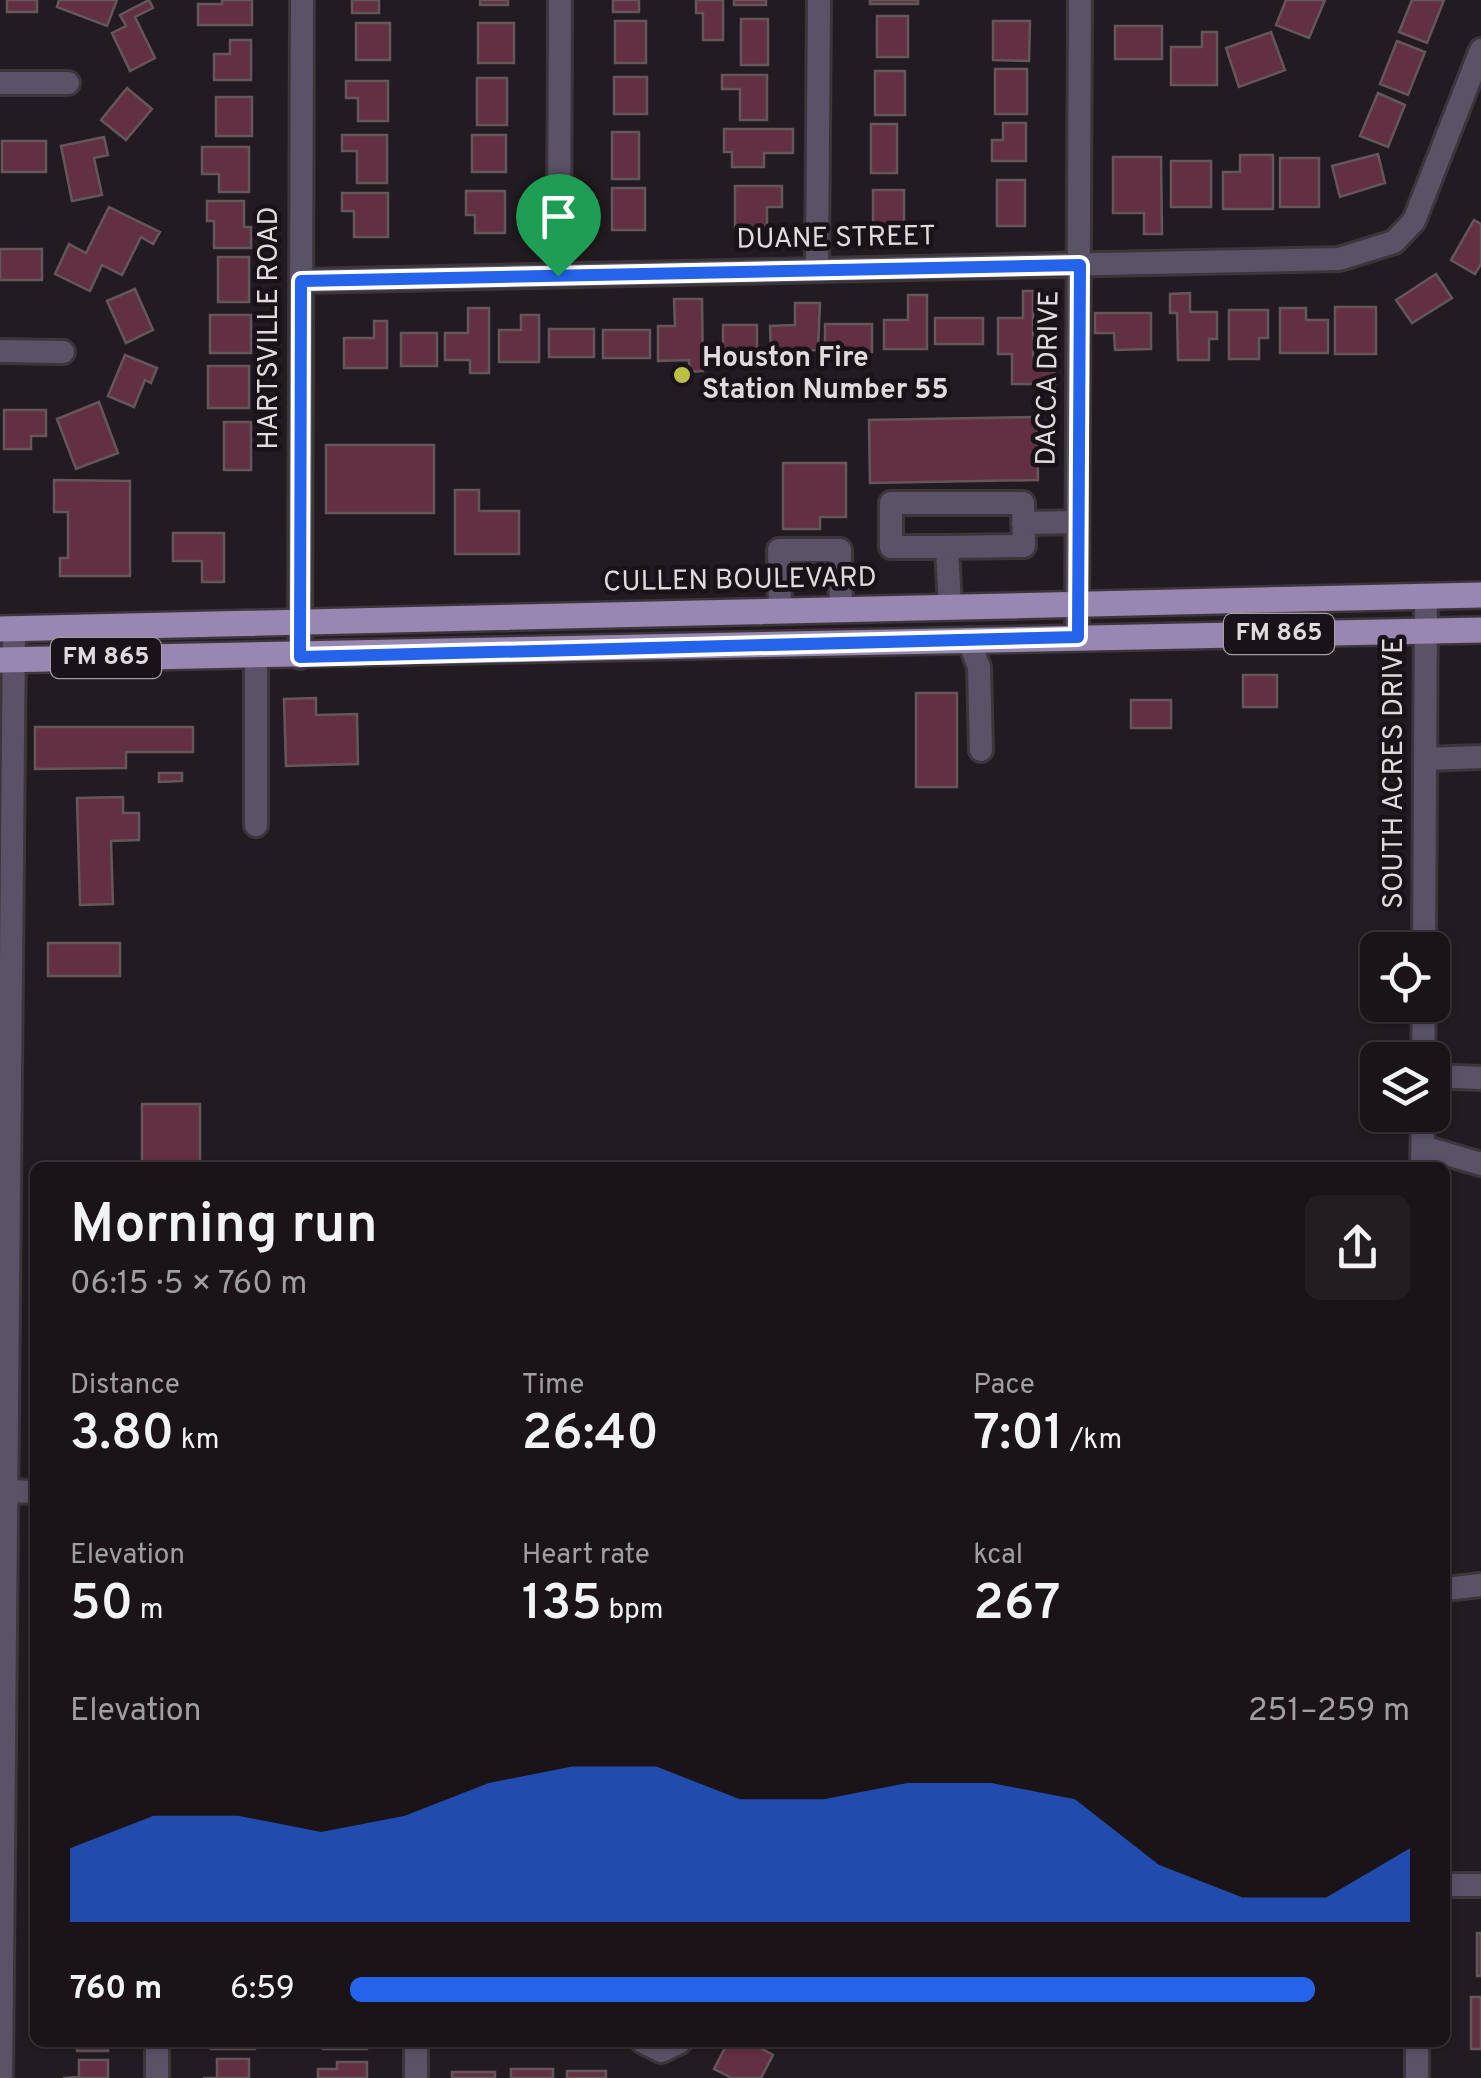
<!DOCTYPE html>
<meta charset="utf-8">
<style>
:root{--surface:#1a1419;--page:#231d22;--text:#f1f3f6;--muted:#9f9ea2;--line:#383338;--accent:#2563eb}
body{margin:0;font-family:Overpass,sans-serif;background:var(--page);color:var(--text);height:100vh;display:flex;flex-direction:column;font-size:38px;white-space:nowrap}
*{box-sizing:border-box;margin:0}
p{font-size:32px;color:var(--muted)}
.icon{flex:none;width:55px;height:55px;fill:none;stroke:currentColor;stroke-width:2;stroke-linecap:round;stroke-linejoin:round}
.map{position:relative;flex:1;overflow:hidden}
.side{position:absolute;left:30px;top:1162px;width:1420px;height:885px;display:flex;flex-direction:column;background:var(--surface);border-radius:15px;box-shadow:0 2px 8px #0004,0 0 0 2px var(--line)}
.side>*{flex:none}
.controls{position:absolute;left:1360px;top:932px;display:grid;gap:20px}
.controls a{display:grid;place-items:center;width:90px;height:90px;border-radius:15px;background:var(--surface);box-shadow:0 2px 8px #0004,0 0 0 2px var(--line);font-size:50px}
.pin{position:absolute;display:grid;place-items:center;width:85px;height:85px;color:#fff;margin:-102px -42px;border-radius:50% 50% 50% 0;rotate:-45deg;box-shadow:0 0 10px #0007}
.pin .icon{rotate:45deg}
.round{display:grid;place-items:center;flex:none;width:105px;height:105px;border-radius:15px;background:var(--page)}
.overview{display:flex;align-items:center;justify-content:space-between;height:170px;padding:0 40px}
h1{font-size:55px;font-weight:600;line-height:75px}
.metrics{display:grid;grid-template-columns:repeat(3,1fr);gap:15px;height:170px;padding:10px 40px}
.metrics div{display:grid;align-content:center}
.metrics b{font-size:50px;font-weight:600}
.metrics small{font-size:28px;font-weight:400}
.metrics p{font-size:28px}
.chart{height:280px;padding:20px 40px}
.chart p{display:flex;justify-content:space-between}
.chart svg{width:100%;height:180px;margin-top:10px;fill:var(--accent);opacity:.7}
ul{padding:0 40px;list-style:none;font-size:32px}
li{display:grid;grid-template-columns:160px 120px 1fr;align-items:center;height:75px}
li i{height:25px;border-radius:12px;background:var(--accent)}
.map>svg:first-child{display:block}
.building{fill:#623042;stroke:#63575a;stroke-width:2.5}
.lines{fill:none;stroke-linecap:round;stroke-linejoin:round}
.minor-casing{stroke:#3c363b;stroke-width:28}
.major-casing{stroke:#3c363b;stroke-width:30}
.minor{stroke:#5a5367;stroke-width:22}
.major{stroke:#9887b2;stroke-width:25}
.route-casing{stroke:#fff;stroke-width:20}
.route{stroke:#2563eb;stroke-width:12}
.poi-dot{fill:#bcbf44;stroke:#191218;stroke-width:4}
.labels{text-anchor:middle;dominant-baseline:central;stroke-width:9;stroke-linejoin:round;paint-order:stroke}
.shield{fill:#191218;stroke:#a49ea3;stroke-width:2.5}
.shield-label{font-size:25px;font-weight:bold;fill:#dfdade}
.street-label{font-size:28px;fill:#dfdade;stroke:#191218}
.poi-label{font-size:28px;font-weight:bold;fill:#dfdade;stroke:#191218;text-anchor:start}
</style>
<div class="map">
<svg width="1481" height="2078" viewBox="0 0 1481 2078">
<rect width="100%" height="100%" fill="#221b21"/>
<path class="building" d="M 7,0 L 37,0 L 37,12 L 7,12 Z
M 59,0 L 117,0 L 107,26 L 57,7 Z
M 149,0 L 153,8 L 135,17 L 155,58 L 130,71 L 112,33 L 126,26 L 120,15 Z
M 222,0 L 252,0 L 252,25 L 198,25 L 198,4 L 222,4 Z
M 352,0 L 379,0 L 379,13 L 352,13 Z
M 480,0 L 508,0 L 508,5 L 480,5 Z
M 613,0 L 639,0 L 639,12 L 613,12 Z
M 696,0 L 723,0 L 723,40 L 703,40 L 703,13 L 696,13 Z
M 734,0 L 766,0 L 766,5 L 734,5 Z
M 870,0 L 918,0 L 918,4 L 870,4 Z
M 1286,0 L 1325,0 L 1309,38 L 1276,25 Z
M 1412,0 L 1444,0 L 1427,43 L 1399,32 Z
M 877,16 L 908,16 L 908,57 L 877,57 Z
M 741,19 L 768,19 L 768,65 L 741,65 Z
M 615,21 L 646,21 L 646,63 L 615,63 Z
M 993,21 L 1030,21 L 1029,61 L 993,60 Z
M 356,23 L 390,23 L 390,60 L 356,60 Z
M 478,23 L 514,23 L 514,63 L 478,63 Z
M 1115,26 L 1162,26 L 1162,59 L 1115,59 Z
M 1202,32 L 1217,32 L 1217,85 L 1171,85 L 1171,47 L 1202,47 Z
M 1271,32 L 1285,70 L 1239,87 L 1226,48 Z
M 230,40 L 251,40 L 251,80 L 214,80 L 214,54 L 230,54 Z
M 1397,41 L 1425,52 L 1408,95 L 1380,84 Z
M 995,69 L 1027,69 L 1027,114 L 995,114 Z
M 875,71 L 905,71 L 905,115 L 875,115 Z
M 722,75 L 767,75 L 767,120 L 740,120 L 740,89 L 722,89 Z
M 614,77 L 647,77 L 647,114 L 614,114 Z
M 477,78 L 507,78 L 507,125 L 477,125 Z
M 346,81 L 388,81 L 388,121 L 358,121 L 358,98 L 346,98 Z
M 127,88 L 152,109 L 126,140 L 101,120 Z
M 1378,93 L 1405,105 L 1388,147 L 1360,136 Z
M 216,97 L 252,97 L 252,136 L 216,136 Z
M 1003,123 L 1026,123 L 1026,161 L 992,161 L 992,140 L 1003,140 Z
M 871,124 L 897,124 L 897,173 L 871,173 Z
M 724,129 L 793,129 L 793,153 L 764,153 L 764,167 L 732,167 L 732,152 L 724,152 Z
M 612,132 L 639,132 L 639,179 L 612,179 Z
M 342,135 L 387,135 L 387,183 L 357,183 L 357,151 L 342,151 Z
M 472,135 L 506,135 L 506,172 L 472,172 Z
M 104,137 L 108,155 L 94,158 L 102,195 L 72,201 L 61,146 Z
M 2,141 L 46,141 L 46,172 L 2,172 Z
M 202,147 L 249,147 L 249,192 L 219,192 L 219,174 L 202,174 Z
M 1378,154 L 1385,183 L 1340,197 L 1332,166 Z
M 1240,155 L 1273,155 L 1273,209 L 1223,209 L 1223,172 L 1240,172 Z
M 1113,157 L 1161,157 L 1162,234 L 1144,234 L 1144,213 L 1113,213 Z
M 1280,158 L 1319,158 L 1319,207 L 1280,207 Z
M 1171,161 L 1211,161 L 1211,207 L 1171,207 Z
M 997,180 L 1025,180 L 1025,226 L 997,226 Z
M 735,186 L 782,186 L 782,207 L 767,207 L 767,227 L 735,227 Z
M 612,188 L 645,188 L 645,230 L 612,230 Z
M 873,190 L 904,190 L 904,232 L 873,232 Z
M 466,191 L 505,191 L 505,233 L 475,233 L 475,215 L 466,215 Z
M 342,193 L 388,193 L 388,237 L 354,237 L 354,211 L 342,211 Z
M 207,201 L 244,201 L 244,227 L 251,227 L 251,248 L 214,248 L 214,221 L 207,221 Z
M 109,207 L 160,232 L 153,244 L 141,237 L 122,275 L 102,265 L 90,291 L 55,274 L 69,244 L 86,253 Z
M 1474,220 L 1481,224 L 1481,264 L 1475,274 L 1451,260 Z
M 0,249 L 42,249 L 42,280 L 0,280 Z
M 218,257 L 249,257 L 249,302 L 218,302 Z
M 1436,274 L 1452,298 L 1412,323 L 1396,300 Z
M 135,289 L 153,330 L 126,343 L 107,301 Z
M 1023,291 L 1033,291 L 1033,364 L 1054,364 L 1055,384 L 1012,384 L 1012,354 L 998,354 L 998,318 L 1023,318 Z
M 1190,293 L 1190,312 L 1217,312 L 1217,339 L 1209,339 L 1209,360 L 1178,360 L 1177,313 L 1170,313 L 1170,294 Z
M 908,295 L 927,295 L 927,349 L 884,349 L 884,320 L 908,320 Z
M 674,299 L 702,299 L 703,371 L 689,372 L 689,360 L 658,361 L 658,326 L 675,326 Z
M 795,303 L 820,303 L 818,350 L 771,351 L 770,326 L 795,325 Z
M 1335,307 L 1376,307 L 1376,354 L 1335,354 Z
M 468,308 L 489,308 L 489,373 L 470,373 L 470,360 L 445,360 L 445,333 L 468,333 Z
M 1280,308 L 1306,308 L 1306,320 L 1328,320 L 1328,353 L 1280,353 Z
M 1229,310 L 1268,310 L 1268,338 L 1259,338 L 1259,359 L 1229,359 Z
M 1095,313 L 1151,313 L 1151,349 L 1115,350 L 1114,333 L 1095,333 Z
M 210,315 L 251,315 L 251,353 L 210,353 Z
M 521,315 L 539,315 L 539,362 L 499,362 L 499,330 L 521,330 Z
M 935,318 L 983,318 L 983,344 L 935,344 Z
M 374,321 L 387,321 L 387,368 L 344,368 L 344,338 L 374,338 Z
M 825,324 L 872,324 L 872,352 L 825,352 Z
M 723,325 L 757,325 L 757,357 L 723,357 Z
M 549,329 L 594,329 L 594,357 L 549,357 Z
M 603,330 L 650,330 L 650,358 L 603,358 Z
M 401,333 L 437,333 L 437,366 L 401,366 Z
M 125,355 L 157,368 L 151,383 L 145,380 L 134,407 L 108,396 Z
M 208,366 L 249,366 L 249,408 L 208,408 Z
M 99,402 L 118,453 L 76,469 L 57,419 Z
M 4,410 L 46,410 L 46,436 L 31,436 L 31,449 L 4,449 Z
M 1037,417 L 1038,480 L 870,483 L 869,420 Z
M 224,422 L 251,422 L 251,470 L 224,470 Z
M 326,445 L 434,445 L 434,513 L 326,513 Z
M 783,463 L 846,463 L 846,517 L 820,517 L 820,529 L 783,529 Z
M 54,480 L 130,481 L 130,576 L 60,576 L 60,558 L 68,558 L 68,512 L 54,512 Z
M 455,490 L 479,490 L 479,511 L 519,511 L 519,554 L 455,554 Z
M 173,533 L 224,533 L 224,582 L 202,582 L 202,561 L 173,561 Z
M 1243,675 L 1277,675 L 1277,707 L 1243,707 Z
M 916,693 L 957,693 L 957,787 L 916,787 Z
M 316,698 L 316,715 L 357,714 L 358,764 L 286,766 L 284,699 Z
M 1131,700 L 1171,700 L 1171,728 L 1131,728 Z
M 35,727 L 193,727 L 193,752 L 126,752 L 126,768 L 35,769 Z
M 159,773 L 182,773 L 182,781 L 159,782 Z
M 123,797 L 123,813 L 139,813 L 139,840 L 111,841 L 113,904 L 80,905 L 77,798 Z
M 48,943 L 120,943 L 120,976 L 48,976 Z
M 142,1104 L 200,1104 L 200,1168 L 142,1168 Z
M 1477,1933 L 1481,1933 L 1481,1976 L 1477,1976 Z
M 1471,1997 L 1481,1997 L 1481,2049 L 1471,2049 Z
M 77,2042 L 108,2042 L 108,2051 L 77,2051 Z
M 211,2042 L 255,2042 L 255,2049 L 211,2049 Z
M 323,2042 L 367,2042 L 367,2049 L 323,2049 Z
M 728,2042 L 749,2042 L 773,2055 L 761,2078 L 732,2078 L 714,2069 Z
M 217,2059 L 249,2059 L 249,2078 L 203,2078 L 217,2078 Z
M 79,2060 L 108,2060 L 108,2078 L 63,2078 L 79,2077 Z
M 337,2062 L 367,2062 L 367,2078 L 318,2078 L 318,2069 L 337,2069 Z
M 511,2069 L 553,2069 L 553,2078 L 511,2078 Z
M 567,2071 L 606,2071 L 606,2078 L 567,2078 Z
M 452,2072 L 495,2072 L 495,2078 L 452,2078 Z"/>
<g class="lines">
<defs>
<path id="minor" d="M 0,83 L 68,83
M 817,269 L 819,0
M 559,275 L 560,0
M 301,281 L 1339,259 L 1394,242 L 1414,221 L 1481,50
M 0,351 L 63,352
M 1023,523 L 1077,522
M 947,547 L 891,547 L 891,503 L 1023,503 L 1024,546 L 947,547 L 950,607
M 780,610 L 779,550 L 840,550 L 841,609
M 1077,637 L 1080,0
M 968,639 L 979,667 L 981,750
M 256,657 L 256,825
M 300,657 L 302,0
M 1425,759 L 1481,757
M 1424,950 L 1426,597
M 1423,1060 L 1424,1005
M 1432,1076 L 1481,1078
M 1423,1147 L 1481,1164
M 1422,1168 L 1423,1115
M 8,1491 L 35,1492
M 1445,1589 L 1481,1585
M 1445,1885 L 1481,1885
M 643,2042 L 661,2051 L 680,2042
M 1,2078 L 14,628
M 157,2078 L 157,2042
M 416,2078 L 416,2042
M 1417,2078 L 1417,2042"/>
<path id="major" d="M 0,629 L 1481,595
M 0,660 L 1481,630"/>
</defs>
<use href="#minor" class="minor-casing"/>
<use href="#major" class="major-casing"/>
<use href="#minor" class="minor"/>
<use href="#major" class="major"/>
</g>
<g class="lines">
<defs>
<path id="route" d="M 1080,265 L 1078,637 L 300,657 L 301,281 Z"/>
</defs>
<use href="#route" class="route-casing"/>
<use href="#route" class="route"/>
</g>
<circle class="poi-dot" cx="682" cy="375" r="10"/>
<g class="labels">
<g class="shield">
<rect x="1224" y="614" width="110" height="40" rx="8"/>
<rect x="51" y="638" width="110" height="40" rx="8"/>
</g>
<g class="shield-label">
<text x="1279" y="634">FM 865</text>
<text x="106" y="658">FM 865</text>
</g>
<g class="street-label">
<text transform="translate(836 239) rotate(-1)">DUANE STREET</text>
<text transform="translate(270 328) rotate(-90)">HARTSVILLE ROAD</text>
<text transform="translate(1049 378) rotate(-89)">DACCA DRIVE</text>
<text transform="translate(740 581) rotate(-1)">CULLEN BOULEVARD</text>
<text transform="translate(1395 773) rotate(-90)">SOUTH ACRES DRIVE</text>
</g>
<g class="poi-label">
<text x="702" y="359">Houston Fire<tspan x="702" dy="32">Station Number 55</tspan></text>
</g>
</g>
</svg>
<div class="controls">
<a><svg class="icon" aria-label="locate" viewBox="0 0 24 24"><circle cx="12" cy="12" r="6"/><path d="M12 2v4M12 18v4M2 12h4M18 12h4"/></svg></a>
<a><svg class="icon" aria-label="layers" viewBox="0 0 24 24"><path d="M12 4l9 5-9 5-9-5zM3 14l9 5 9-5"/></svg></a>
</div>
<div class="pin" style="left:558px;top:276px;background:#1e9e55"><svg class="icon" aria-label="arrive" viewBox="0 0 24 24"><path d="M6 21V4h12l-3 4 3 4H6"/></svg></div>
<section class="side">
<div class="overview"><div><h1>Morning run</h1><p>06:15 · 5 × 760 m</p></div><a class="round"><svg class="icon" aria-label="share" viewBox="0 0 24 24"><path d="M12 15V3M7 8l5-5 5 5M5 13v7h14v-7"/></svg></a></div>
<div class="metrics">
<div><p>Distance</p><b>3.80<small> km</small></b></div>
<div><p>Time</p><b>26:40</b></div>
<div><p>Pace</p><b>7:01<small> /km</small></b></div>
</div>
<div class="metrics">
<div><p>Elevation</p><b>50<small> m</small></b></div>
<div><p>Heart rate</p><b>135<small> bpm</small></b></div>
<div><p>kcal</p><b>267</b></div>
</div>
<div class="chart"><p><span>Elevation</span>251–259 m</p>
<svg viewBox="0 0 160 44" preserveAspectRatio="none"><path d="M0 44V26L10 18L20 18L30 22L40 18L50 10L60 6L70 6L80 14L90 14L100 10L110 10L120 14L130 30L140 38L150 38L160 26V44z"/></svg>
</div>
<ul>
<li><b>760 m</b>6:59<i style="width:91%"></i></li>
</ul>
</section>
</div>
